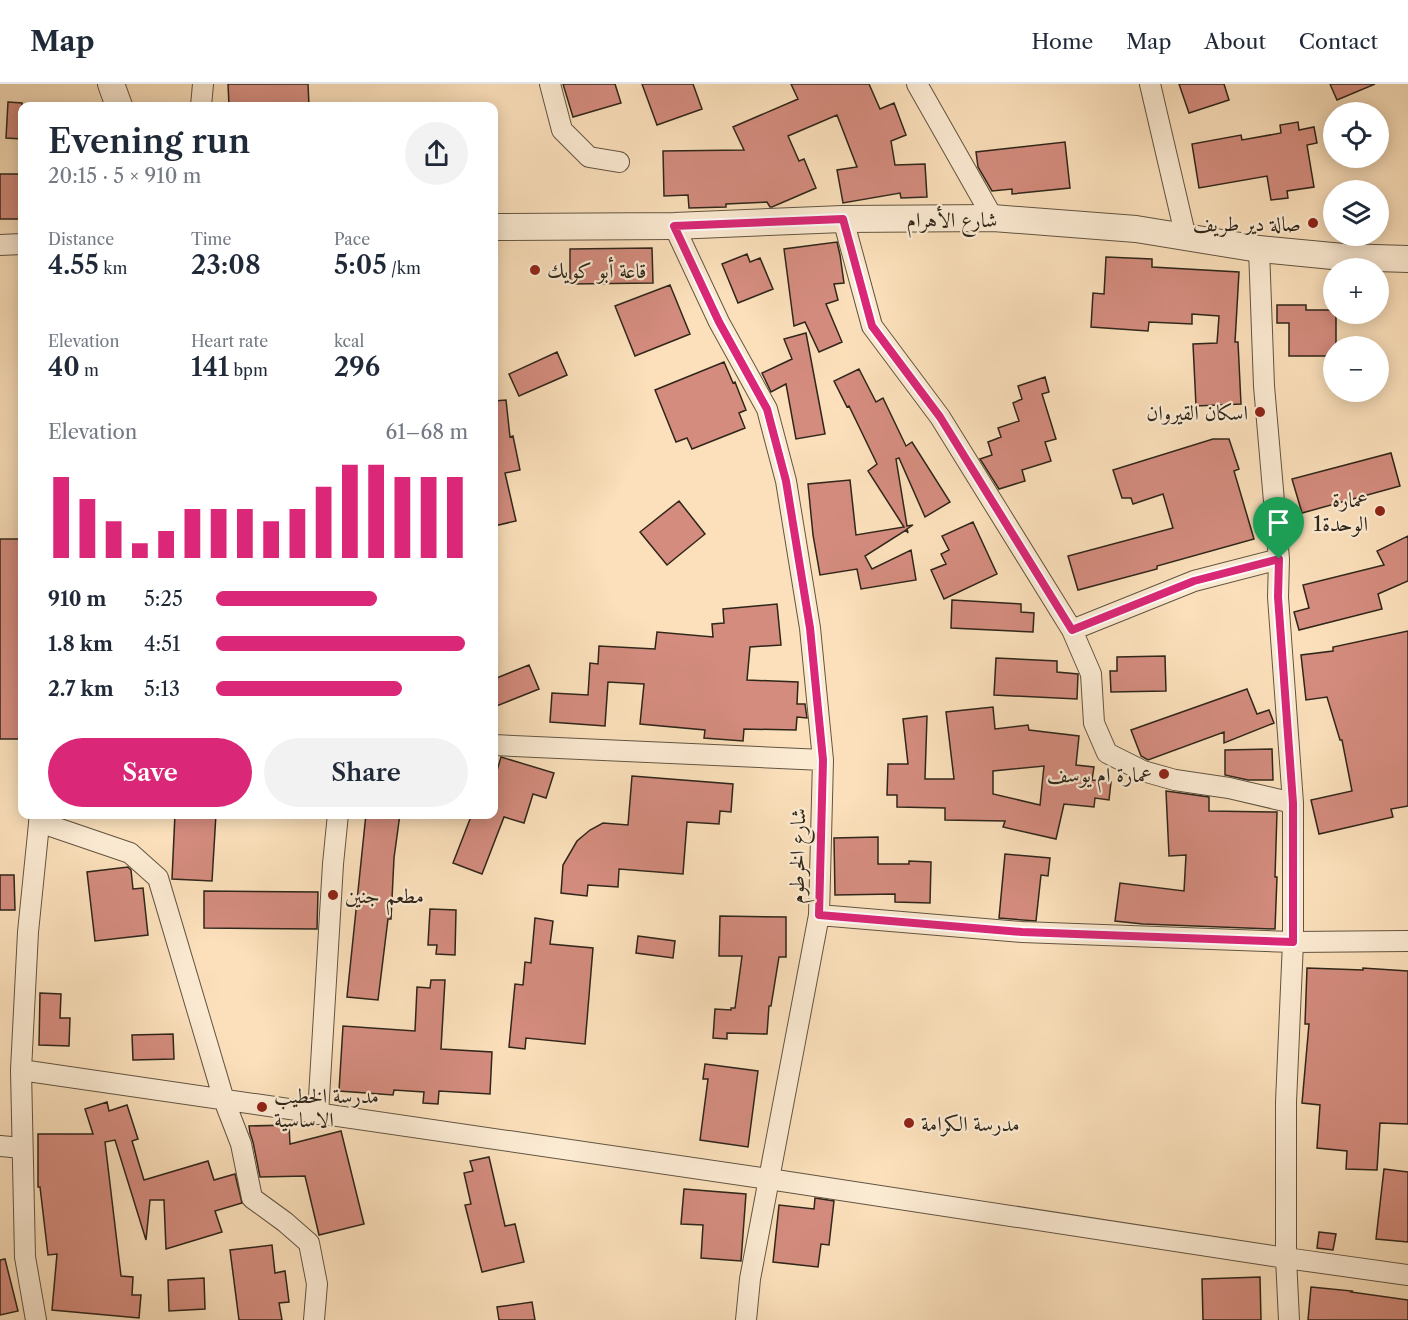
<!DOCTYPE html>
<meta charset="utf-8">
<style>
:root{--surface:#fff;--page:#f2f2f3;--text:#1f2937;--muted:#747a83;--line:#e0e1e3;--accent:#db2777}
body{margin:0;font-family:"Libre Caslon Text",Amiri,serif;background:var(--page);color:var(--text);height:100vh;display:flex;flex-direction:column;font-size:22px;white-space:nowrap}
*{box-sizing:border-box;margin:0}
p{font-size:20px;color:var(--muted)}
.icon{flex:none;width:33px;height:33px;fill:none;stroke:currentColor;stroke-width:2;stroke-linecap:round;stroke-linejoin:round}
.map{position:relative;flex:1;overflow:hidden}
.panel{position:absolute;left:18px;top:18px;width:480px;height:717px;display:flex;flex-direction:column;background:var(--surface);border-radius:12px;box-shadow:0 3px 15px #0003}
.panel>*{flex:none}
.controls{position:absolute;left:1323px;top:18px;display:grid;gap:12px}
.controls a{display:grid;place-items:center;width:66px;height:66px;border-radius:50%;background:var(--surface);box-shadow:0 3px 15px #0003;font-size:30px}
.pin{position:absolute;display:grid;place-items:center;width:51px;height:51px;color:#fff;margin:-62px -26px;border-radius:50% 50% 50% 0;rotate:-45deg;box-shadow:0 0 6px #0007}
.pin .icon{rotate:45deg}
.round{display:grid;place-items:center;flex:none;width:63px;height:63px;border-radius:32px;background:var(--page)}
.summary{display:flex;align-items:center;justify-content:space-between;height:102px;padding:0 30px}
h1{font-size:33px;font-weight:600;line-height:45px}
.metrics{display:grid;grid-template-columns:repeat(3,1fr);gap:9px;height:102px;padding:6px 30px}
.metrics div{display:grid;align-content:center}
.metrics b{font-size:26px;font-weight:600}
.metrics small{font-size:16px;font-weight:400}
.metrics p{font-size:16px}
.chart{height:168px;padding:12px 30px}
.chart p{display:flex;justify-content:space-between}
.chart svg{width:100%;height:108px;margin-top:6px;stroke:var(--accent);stroke-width:6}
.button{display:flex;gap:12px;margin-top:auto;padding:12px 30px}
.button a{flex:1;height:69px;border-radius:36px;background:var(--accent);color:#fff;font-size:24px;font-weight:600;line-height:69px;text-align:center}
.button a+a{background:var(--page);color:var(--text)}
ul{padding:0 30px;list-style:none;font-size:20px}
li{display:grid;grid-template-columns:96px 72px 1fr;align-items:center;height:45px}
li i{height:15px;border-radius:8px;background:var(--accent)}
header{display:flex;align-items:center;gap:36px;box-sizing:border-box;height:84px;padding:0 30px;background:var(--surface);border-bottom:2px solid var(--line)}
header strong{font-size:28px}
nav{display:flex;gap:33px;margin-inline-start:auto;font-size:21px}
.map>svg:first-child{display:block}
.building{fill:#d48c7e;stroke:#2f261a;stroke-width:1.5;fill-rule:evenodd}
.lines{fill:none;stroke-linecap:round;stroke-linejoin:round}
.minor-casing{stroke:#625442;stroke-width:22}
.tertiary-casing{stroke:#625442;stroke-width:28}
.minor{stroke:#fcebd3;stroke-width:20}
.tertiary{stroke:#fcebd3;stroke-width:26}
.route-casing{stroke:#fff;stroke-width:12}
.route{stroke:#db2777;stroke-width:8}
.poi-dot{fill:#8f2418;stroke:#fcebd3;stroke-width:2}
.labels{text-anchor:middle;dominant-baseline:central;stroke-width:4.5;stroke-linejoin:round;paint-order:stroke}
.street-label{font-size:21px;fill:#2f261a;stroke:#fcebd3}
.poi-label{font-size:21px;fill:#2f261a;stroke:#fcebd3;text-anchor:end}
</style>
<header>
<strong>Map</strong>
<nav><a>Home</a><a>Map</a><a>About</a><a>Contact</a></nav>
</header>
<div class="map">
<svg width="1408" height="1236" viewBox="0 0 1408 1236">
<rect width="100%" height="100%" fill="#fbe0bb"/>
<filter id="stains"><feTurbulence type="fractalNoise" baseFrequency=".00333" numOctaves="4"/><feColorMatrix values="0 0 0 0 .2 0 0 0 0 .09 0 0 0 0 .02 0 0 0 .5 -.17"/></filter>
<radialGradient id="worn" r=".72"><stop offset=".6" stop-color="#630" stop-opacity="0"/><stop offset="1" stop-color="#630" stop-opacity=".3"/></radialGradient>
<path class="building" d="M 228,0 L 308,0 L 309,22 L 229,22 Z
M 563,0 L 615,0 L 621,19 L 573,33 Z
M 642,0 L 693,0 L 702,25 L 657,41 Z
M 791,0 L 869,0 L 880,25 L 894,19 L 906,51 L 891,57 L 895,81 L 925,80 L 927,113 L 901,114 L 900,109 L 843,119 L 837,86 L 857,83 L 837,31 L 788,52 L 799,77 L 804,75 L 816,104 L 772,123 L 770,123 L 767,118 L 726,120 L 726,123 L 689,124 L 688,111 L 664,112 L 663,67 L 744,66 L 733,43 L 798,15 Z
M 1179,0 L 1224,0 L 1229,16 L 1189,29 Z
M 1330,0 L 1375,0 L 1337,16 Z
M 8,18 L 22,19 L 22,55 L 6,54 Z
M 1298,38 L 1299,46 L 1314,43 L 1317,59 L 1307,61 L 1314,103 L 1287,107 L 1288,114 L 1271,116 L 1267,92 L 1199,104 L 1192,60 L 1241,51 L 1242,56 L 1281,49 L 1280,41 Z
M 1065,58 L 1070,104 L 1012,110 L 1012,105 L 992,107 L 978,83 L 976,68 Z
M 0,90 L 22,90 L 22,135 L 0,135 Z
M 837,158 L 840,171 L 844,199 L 834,200 L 838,216 L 826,220 L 842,258 L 819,268 L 805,238 L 794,242 L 784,165 Z
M 652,164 L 653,199 L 570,200 L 570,165 Z
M 747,170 L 750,178 L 760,174 L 773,205 L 738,219 L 722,180 Z
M 1106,173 L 1152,175 L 1152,183 L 1239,188 L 1235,258 L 1238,258 L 1241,320 L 1196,322 L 1193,260 L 1217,259 L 1219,232 L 1192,230 L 1192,240 L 1149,238 L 1148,247 L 1091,243 L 1093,209 L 1104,210 Z
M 670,201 L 690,250 L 635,272 L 615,222 Z
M 1277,221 L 1306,221 L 1306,226 L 1334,226 L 1334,230 L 1336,230 L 1336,262 L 1334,262 L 1334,272 L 1289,272 L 1289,239 L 1277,239 Z
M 806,249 L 825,350 L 796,355 L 786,300 L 771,308 L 762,289 L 792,275 L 784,255 Z
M 557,268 L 567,291 L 519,312 L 509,290 Z
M 724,278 L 733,299 L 735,298 L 746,326 L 739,329 L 745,344 L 692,365 L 687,354 L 676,358 L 655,306 Z
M 859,285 L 876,318 L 883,314 L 906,362 L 912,358 L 950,418 L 925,433 L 899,374 L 896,375 L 907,442 L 913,441 L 907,445 L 908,449 L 906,446 L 865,472 L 872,485 L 911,466 L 916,496 L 861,505 L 857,485 L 820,491 L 813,451 L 808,400 L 850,396 L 856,451 L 904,443 L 868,387 L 877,380 L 849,322 L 847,323 L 834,297 Z
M 1045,293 L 1049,308 L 1042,310 L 1056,355 L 1045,358 L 1051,377 L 1022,386 L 1025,397 L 999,405 L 980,375 L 992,371 L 988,358 L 1001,353 L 998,344 L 1019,337 L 1013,319 L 1022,315 L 1018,302 Z
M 506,316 L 510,353 L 513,352 L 520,386 L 505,389 L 516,437 L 494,442 L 494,317 Z
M 1213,355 L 1229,355 L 1239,385 L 1234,387 L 1254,455 L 1157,482 L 1157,485 L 1078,506 L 1068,472 L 1173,444 L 1163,410 L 1133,420 L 1131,414 L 1122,414 L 1113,386 Z
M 1391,369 L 1400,402 L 1302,429 L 1292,395 Z
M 679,417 L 705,450 L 667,481 L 640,448 Z
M 973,438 L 997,490 L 944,515 L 931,486 L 946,480 L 941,470 L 949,466 L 942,452 Z
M 1408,452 L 1408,497 L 1378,510 L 1382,525 L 1299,546 L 1294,528 L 1309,524 L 1303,501 L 1384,481 L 1377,467 Z
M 0,455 L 22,455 L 22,623 L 21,623 L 20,655 L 0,655 Z
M 952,516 L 1021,520 L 1021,528 L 1034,529 L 1033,548 L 951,544 Z
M 777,520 L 781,561 L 750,563 L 747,596 L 798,598 L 797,620 L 805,620 L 807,634 L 797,633 L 796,646 L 744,645 L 743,657 L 704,654 L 705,646 L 640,640 L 644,600 L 608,598 L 605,642 L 550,638 L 552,609 L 588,611 L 590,579 L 598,580 L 599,562 L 655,565 L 657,548 L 713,553 L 712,540 L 724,539 L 723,525 Z
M 1408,547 L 1408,722 L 1391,725 L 1393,733 L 1319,750 L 1311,716 L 1352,707 L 1342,656 L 1340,656 L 1327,613 L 1306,616 L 1301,571 L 1333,567 L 1333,563 Z
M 1165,572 L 1166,607 L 1111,608 L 1110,587 L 1117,587 L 1117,573 Z
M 996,574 L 1057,577 L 1057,588 L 1078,590 L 1077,615 L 994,611 Z
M 529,581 L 539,605 L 494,623 L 494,595 Z
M 1247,605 L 1257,630 L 1269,626 L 1274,639 L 1224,659 L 1224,648 L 1148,676 L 1141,672 L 1131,646 Z
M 993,623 L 995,645 L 1028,641 L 1029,646 L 1079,652 L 1076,681 L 1094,683 L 1092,696 L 1111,698 L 1109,716 L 1095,714 L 1094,723 L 1064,720 L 1056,755 L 1003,743 L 1005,737 L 945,736 L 945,724 L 897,723 L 897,711 L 887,711 L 888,680 L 908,680 L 903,635 L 927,632 L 925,695 L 954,695 L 946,628 ZM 1044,682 L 1040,721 L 993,710 L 993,687 Z
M 1272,665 L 1273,696 L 1248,696 L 1225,691 L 1225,666 Z
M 501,673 L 554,689 L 546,714 L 533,710 L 524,739 L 504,733 L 482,790 L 453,779 L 472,730 L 494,730 L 494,697 Z
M 632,692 L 733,700 L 731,728 L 720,727 L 719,740 L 687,738 L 683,790 L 619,785 L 618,803 L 588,801 L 587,812 L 561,809 L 563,781 L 577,757 L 590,746 L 603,739 L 628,741 Z
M 1166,707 L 1209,713 L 1209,727 L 1277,728 L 1275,793 L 1277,793 L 1275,845 L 1143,840 L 1115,837 L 1120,799 L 1184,807 L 1186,771 L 1169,772 Z
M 175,730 L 216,730 L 212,797 L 172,795 Z
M 366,730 L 400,730 L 394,774 L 391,835 L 388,835 L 378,916 L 347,913 Z
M 878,753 L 878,780 L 909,780 L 909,777 L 931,778 L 930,819 L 895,818 L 895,810 L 835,811 L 834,754 Z
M 1005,770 L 1050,774 L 1048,792 L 1041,791 L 1036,837 L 999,834 Z
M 128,783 L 131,786 L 133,805 L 143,804 L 148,851 L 95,857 L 87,788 Z
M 0,791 L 14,791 L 15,826 L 0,826 Z
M 204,807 L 318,808 L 317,845 L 204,844 Z
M 430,825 L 456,826 L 455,871 L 436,870 L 437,861 L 428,861 Z
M 720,832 L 786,833 L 786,873 L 779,873 L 771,922 L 769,922 L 767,950 L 727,949 L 727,955 L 713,954 L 715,925 L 731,926 L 731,924 L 735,924 L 742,872 L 719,872 Z
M 535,834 L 553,837 L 550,860 L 593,864 L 585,960 L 526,954 L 525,965 L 509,963 L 515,900 L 523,901 L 525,878 L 531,879 Z
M 638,852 L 675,857 L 673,874 L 636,869 Z
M 1307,884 L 1363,886 L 1363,884 L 1408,887 L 1408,1040 L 1380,1039 L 1377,1086 L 1346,1085 L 1347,1067 L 1317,1064 L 1320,1021 L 1302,1019 L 1309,940 L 1305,940 Z
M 431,896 L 445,896 L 441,965 L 492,968 L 490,1010 L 439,1007 L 438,1020 L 423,1019 L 424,1008 L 394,1006 L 393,1011 L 339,1007 L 343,942 L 415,947 L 417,903 L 430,904 Z
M 40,909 L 61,910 L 60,934 L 70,934 L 69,962 L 39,961 Z
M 173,950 L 174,975 L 133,976 L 132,951 Z
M 705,980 L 758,987 L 748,1063 L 700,1056 L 708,995 L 703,995 Z
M 107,1018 L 109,1027 L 127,1021 L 138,1055 L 132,1057 L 144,1096 L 208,1077 L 214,1096 L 235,1090 L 242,1119 L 215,1127 L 222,1148 L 166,1165 L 164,1116 L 150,1116 L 146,1156 L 115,1056 L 105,1058 L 121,1192 L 133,1193 L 132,1211 L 141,1211 L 139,1234 L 52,1226 L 57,1170 L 48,1171 L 40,1103 L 38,1103 L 38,1050 L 93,1050 L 85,1025 Z
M 289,1041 L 290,1060 L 341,1047 L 364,1140 L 319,1151 L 305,1092 L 260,1093 L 253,1058 L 250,1049 L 249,1042 Z
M 489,1073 L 505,1142 L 515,1140 L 524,1178 L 482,1188 L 465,1121 L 471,1120 L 464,1089 L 473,1087 L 470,1077 Z
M 1384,1085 L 1408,1088 L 1408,1158 L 1376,1155 Z
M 684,1105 L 746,1110 L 741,1177 L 701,1174 L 703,1141 L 681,1140 Z
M 815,1114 L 834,1117 L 829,1161 L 821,1160 L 818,1183 L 773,1178 L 779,1121 L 814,1125 Z
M 1319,1148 L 1336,1150 L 1333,1166 L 1317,1164 Z
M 272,1161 L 275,1189 L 285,1187 L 289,1218 L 279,1219 L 282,1236 L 239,1236 L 230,1166 Z
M 5,1175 L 18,1227 L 0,1231 L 0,1176 Z
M 1260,1193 L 1261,1236 L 1203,1236 L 1202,1195 Z
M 204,1194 L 205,1225 L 169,1227 L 168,1196 Z
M 1311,1203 L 1352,1207 L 1351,1208 L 1408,1216 L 1408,1236 L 1308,1236 Z
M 532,1218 L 535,1236 L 499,1236 L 497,1223 Z"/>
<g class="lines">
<defs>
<path id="minor" d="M 550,0 L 562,46 L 589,73 L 619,78
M 917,0 L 993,134
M 1150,0 L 1186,154
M 201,22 L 203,0
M 843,135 L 872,242 L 940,333 L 1072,546 L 1091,590 L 1094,639 L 1107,669 L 1143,687 L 1175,696 L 1229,704 L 1293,719
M 674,142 L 719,238 L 767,325 L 786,397 L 810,544 L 823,676 L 819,831 L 750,1195 L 746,1236
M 0,161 L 22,160
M 1259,165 L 1264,302 L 1279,475 L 1278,513 L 1293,719 L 1293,858 L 1286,1018 L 1286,1174 L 1289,1236
M 1072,546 L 1194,497 L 1279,475
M 494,661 L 823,676
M 39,738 L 130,769 L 158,794 L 224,1016 L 241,1060 L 252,1114 L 285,1138 L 309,1159 L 317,1200 L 314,1236
M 819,831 L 1022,848 L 1293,858 L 1408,857
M 21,986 L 769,1095 L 1286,1174 L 1408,1191
M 318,1030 L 333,780 L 338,730
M 0,1062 L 22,1064
M 36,1236 L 25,1173 L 21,986 L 28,848 L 40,730"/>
<path id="tertiary" d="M 111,0 L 119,22
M 494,143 L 674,142 L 843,135 L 993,134 L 1136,145 L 1259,165 L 1343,173 L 1408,175"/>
</defs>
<use href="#minor" class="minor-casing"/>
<use href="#tertiary" class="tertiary-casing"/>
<use href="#minor" class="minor"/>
<use href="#tertiary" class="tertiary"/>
</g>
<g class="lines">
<defs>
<path id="route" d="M 843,135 L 872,242 L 940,333 L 1072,546 L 1194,497 L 1279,475 L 1278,513 L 1293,719 L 1293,858 L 1022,848 L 819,831 L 823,676 L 810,544 L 786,397 L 767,325 L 719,238 L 674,142 Z"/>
</defs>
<use href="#route" class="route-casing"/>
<use href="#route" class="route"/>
</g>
<g class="poi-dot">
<circle cx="1313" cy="139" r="6"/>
<circle cx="535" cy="186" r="6"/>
<circle cx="1260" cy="328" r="6"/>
<circle cx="1380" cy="427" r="6"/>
<circle cx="1164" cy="690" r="6"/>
<circle cx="333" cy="811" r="6"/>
<circle cx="262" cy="1023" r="6"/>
<circle cx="909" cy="1039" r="6"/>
</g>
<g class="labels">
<g class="street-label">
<text x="952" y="135">شارع الأهرام</text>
<text transform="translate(797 772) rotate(-89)">شارع الخرطوم</text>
</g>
<g class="poi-label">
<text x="1301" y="139">صالة دير طريف</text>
<text x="547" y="186" text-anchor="start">قاعة أبو كويك</text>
<text x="1248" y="328">اسكان القيروان</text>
<text x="1368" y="415">عمارة<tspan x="1368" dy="24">الوحدة1</tspan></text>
<text x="1152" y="690">عمارة ام يوسف</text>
<text x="345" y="811" text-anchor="start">مطعم جنين</text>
<text x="274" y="1011" text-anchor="start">مدرسة الخطيب<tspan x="274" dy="24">الاساسية</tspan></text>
<text x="921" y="1039" text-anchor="start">مدرسة الكرامة</text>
</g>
</g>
<rect width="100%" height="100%" filter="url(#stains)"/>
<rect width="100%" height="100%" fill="url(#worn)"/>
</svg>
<div class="controls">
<a><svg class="icon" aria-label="locate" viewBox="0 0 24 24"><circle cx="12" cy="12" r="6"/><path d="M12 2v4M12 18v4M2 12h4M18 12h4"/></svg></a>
<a><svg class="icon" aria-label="layers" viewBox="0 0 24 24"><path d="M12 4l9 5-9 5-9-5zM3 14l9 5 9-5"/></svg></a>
<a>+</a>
<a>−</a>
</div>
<div class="pin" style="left:1279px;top:475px;background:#1e9e55"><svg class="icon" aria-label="arrive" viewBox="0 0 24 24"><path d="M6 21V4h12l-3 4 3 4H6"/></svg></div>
<section class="panel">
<div class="summary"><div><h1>Evening run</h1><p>20:15 · 5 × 910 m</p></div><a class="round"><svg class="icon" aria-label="share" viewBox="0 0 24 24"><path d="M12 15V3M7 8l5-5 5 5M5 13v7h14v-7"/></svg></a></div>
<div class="metrics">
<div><p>Distance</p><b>4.55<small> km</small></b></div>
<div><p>Time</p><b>23:08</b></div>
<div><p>Pace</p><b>5:05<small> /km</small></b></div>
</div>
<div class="metrics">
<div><p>Elevation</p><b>40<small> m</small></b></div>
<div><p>Heart rate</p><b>141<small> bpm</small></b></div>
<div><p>kcal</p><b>296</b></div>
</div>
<div class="chart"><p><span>Elevation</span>61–68 m</p>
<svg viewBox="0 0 160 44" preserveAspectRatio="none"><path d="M5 44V11M15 44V20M25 44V29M35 44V38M45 44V33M55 44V24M65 44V24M75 44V24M85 44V29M95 44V24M105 44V15M115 44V6M125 44V6M135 44V11M145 44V11M155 44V11"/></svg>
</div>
<ul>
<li><b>910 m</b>5:25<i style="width:64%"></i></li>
<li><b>1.8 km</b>4:51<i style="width:99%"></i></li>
<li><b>2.7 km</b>5:13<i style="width:74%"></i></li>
</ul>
<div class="button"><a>Save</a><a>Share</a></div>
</section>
</div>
